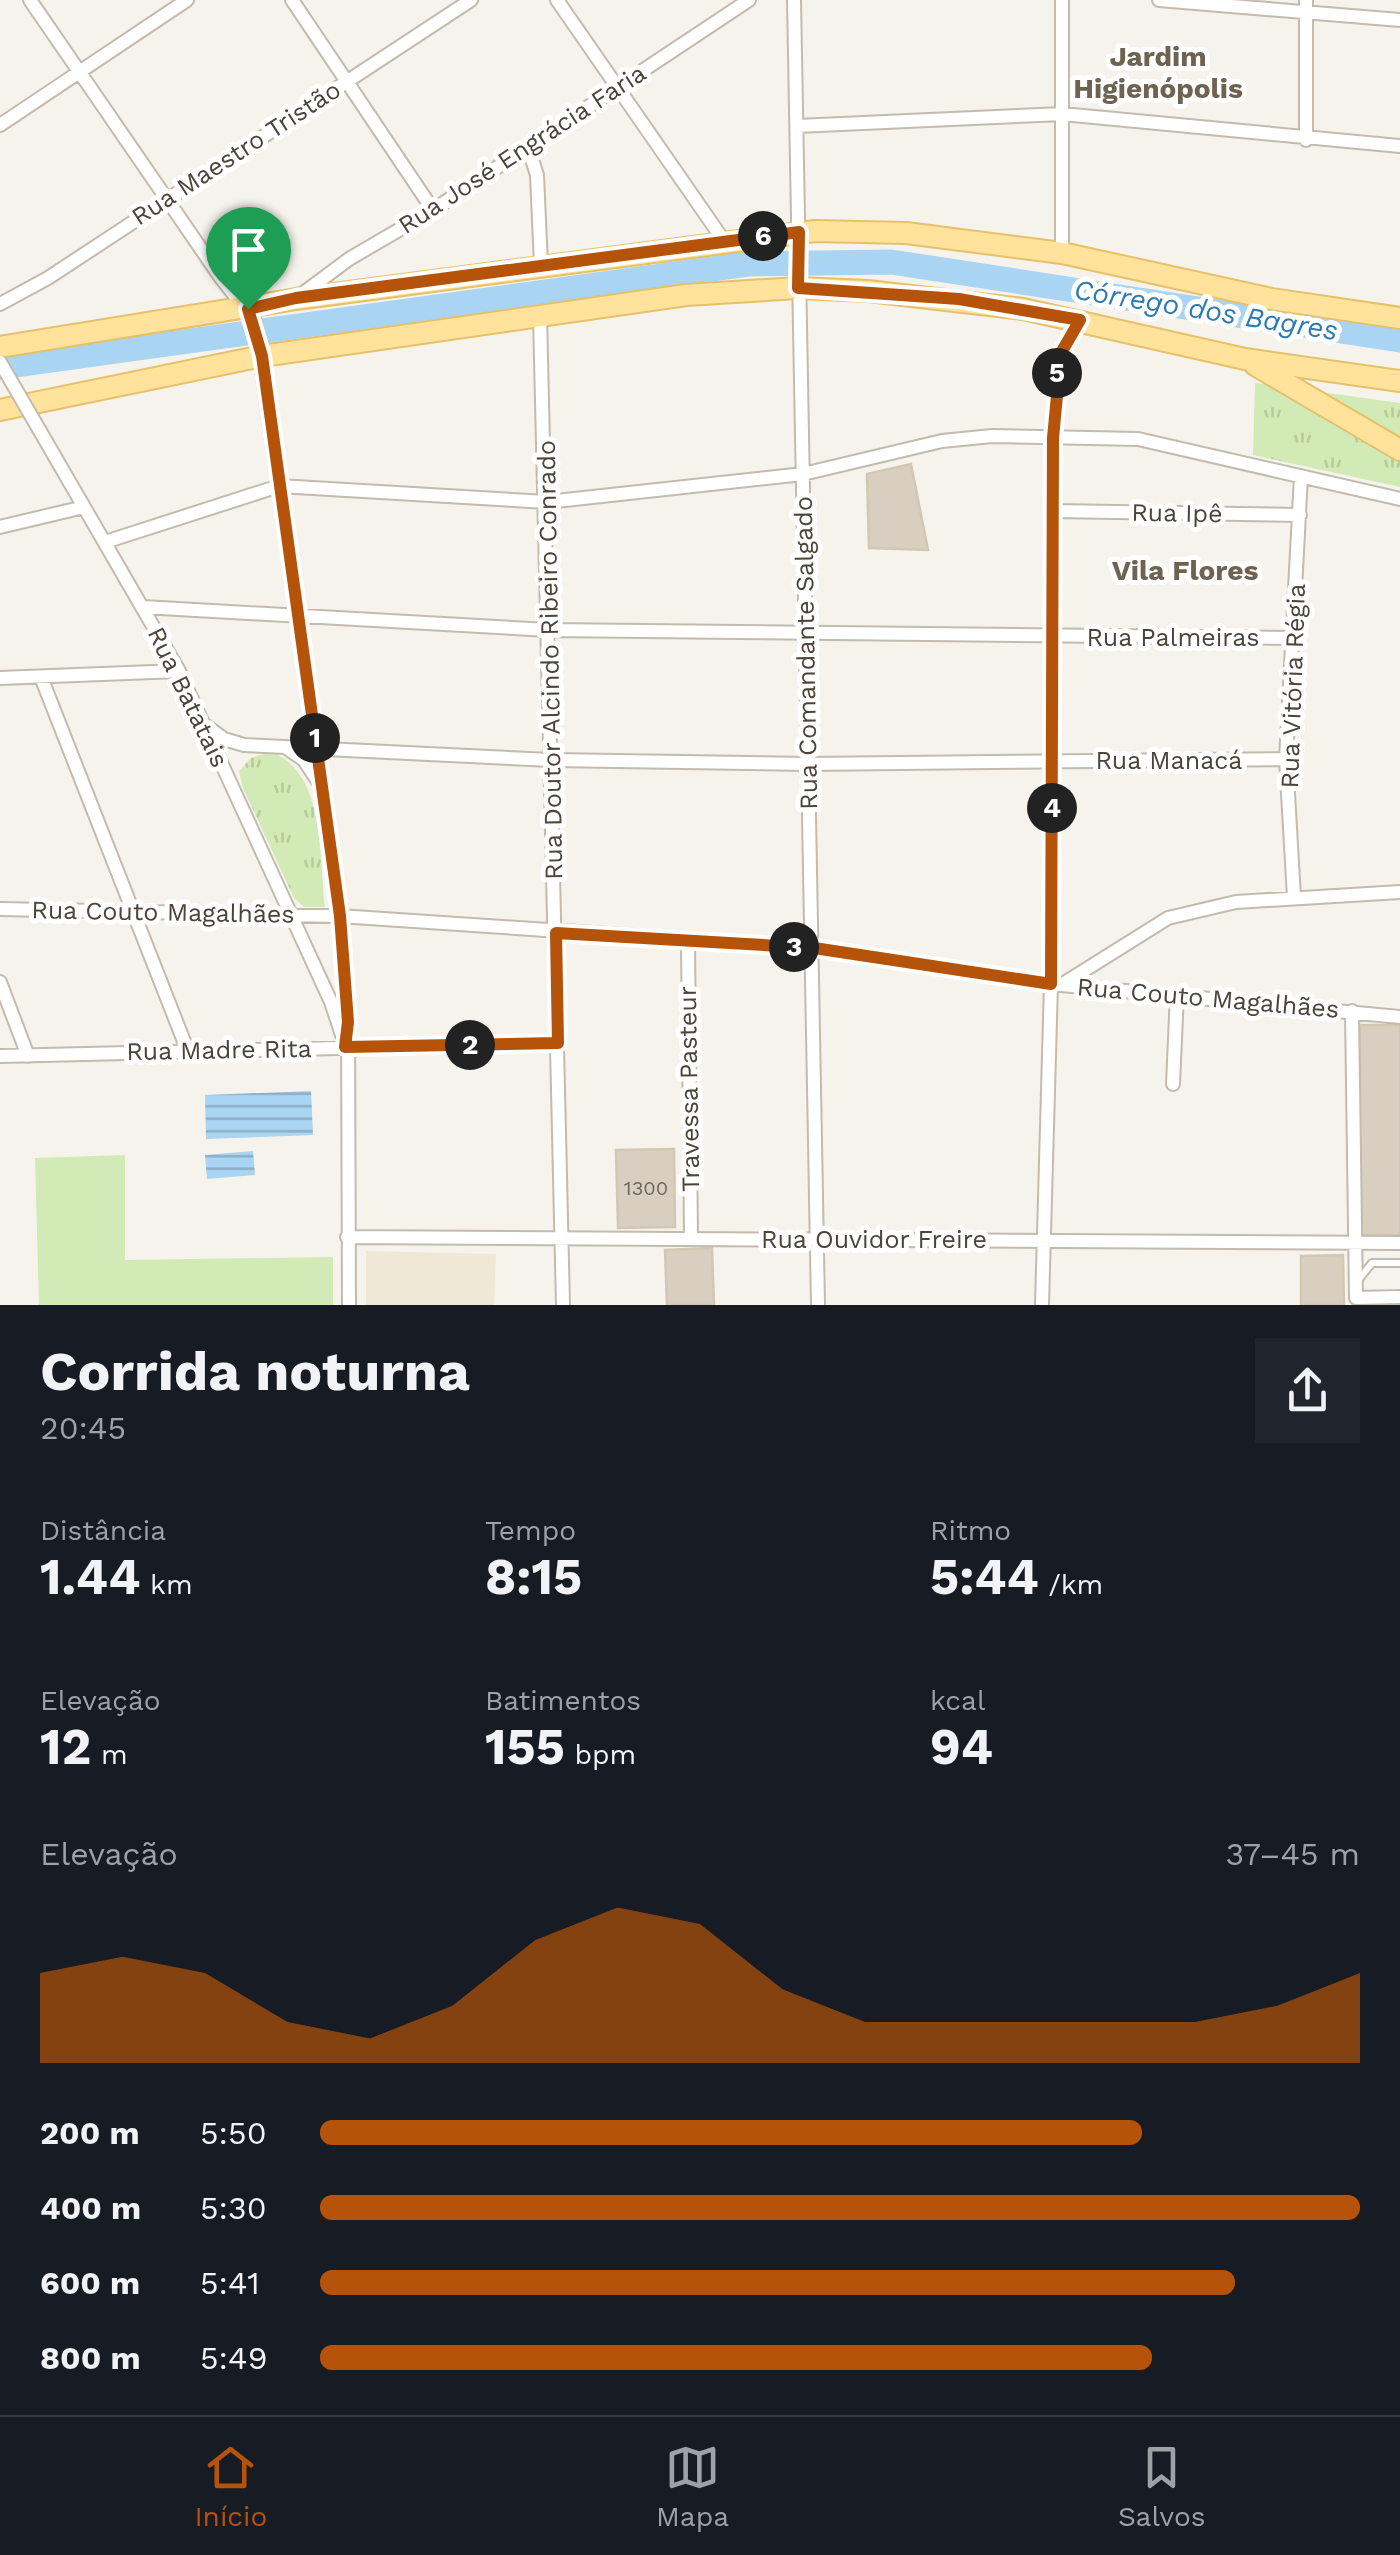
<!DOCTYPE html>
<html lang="pt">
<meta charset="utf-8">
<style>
:root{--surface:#171b24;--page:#20242c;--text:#f1f3f6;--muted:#9ea1a6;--line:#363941;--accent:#b45309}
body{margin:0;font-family:"Work Sans",sans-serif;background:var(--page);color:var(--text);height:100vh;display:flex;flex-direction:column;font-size:38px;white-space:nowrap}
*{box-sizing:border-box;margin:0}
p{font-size:32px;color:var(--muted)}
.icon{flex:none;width:55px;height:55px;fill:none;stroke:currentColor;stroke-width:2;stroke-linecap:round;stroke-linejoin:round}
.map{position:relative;height:1305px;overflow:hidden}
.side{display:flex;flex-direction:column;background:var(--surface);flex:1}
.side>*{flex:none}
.pin{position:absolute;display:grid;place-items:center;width:85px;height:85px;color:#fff;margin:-102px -42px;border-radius:50% 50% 50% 0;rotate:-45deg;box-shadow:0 0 10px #0007}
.pin .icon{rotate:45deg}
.km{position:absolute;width:50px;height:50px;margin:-25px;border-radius:50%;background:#222;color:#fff;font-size:28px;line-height:50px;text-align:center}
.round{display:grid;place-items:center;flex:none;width:105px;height:105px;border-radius:0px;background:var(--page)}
.head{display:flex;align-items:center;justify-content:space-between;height:170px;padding:0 40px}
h1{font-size:55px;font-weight:700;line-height:75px}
.metrics{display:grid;grid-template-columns:repeat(3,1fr);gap:15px;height:170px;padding:10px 40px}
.metrics div{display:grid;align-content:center}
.metrics b{font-size:50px;font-weight:700}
.metrics small{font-size:28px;font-weight:400}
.metrics p{font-size:28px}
.chart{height:280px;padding:20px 40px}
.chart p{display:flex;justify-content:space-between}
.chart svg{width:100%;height:180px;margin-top:10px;fill:var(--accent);opacity:.7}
ul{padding:0 40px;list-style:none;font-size:32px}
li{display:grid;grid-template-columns:160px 120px 1fr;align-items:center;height:75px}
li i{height:25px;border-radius:12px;background:var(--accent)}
.tabs{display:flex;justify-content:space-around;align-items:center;height:140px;border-top:2px solid var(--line);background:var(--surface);font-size:28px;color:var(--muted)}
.tabs a{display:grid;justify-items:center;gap:5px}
.tabs .on{color:var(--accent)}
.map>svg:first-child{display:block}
.education{fill:#efe8d6}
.grass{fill:#d2eab5}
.park{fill:url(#park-tufts)}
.water{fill:url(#water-rules)}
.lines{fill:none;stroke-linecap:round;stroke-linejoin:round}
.river{stroke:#a9d4f2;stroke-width:25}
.building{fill:#d8cfc1;stroke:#d3c7b4;stroke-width:2.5}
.service-casing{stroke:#c2bbae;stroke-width:10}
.minor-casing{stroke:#c2bbae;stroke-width:16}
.primary-casing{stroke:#e6c16a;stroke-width:24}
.service{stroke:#fff;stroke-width:6}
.minor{stroke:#fff;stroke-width:12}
.primary{stroke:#ffe39c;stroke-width:20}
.minor-bridge-casing{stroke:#c2bbae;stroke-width:16;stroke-linecap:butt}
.minor-bridge{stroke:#fff;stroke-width:12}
.route-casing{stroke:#fff;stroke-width:20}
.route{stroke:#b45309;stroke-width:12}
.labels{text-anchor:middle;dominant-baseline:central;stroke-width:10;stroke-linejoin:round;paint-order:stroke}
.number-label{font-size:20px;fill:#6e675b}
.street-label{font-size:25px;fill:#4b4439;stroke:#fff}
.neighbourhood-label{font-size:28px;font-weight:bold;fill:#6e6250;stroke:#fff}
.water-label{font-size:28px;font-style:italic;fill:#2e7ab2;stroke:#fff}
</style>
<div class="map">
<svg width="1400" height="1305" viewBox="0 0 1400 1305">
<defs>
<pattern id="park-tufts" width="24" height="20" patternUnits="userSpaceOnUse" patternTransform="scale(2.5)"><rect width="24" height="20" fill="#d2eab5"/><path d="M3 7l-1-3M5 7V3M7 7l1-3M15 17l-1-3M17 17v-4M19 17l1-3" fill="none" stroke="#b6ca9c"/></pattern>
<pattern id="water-rules" width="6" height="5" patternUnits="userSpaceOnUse" patternTransform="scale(2.5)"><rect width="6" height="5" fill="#a9d4f2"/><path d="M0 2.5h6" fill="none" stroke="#8caec5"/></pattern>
</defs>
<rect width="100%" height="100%" fill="#f6f3ec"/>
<path class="education" d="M 366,1251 L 496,1254 L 494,1305 L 366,1305 Z"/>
<path class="grass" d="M 125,1155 L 125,1260 L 333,1257 L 333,1305 L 39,1305 L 35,1158 Z"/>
<path class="park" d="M 1255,383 L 1400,403 L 1400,487 L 1253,455 Z
M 271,752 C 326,772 319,858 325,907 L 304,907 L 294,898 L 243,788 L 239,771 L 251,758 Z"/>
<path class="water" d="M 311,1091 L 313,1135 L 206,1139 L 205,1095 Z
M 253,1151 L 255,1175 L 207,1179 L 205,1155 Z"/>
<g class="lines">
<path class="river" d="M 0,367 L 748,264 L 891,262 L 1400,340"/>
</g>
<path class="building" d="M 911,464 L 928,550 L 869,548 L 867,474 Z
M 1360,1025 L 1400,1025 L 1400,1235 L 1360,1235 Z
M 674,1149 L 675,1227 L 618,1228 L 616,1150 Z
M 712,1248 L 714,1305 L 667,1305 L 665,1250 Z
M 1343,1255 L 1344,1305 L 1301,1305 L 1301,1256 Z"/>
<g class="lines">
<defs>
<path id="service" d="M 1359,1279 L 1372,1263 L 1400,1263"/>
<path id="minor" d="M 30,0 L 221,278 L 255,321 L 339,916 L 348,1022 L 349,1305
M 292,0 L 433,210
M 557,0 L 724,241
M 794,0 L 818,1305
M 1159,0 L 1400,20
M 1306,0 L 1306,140
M 0,125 L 187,0
M 797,126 L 1062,114 L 1400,146
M 528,147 L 537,175 L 541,265
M 1062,253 L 1062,0
M 298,297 L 349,259 L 433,210 L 749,0
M 0,304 L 48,278 L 471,0
M 540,315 L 563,1305
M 40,431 L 179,671 L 331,1002 L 342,1035
M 1054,511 L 1300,515
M 0,527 L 84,507
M 105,542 L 279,486 L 547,502 L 803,474 L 942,441 L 992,436 L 1138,439 L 1400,499
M 143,607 L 548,630 L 1293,638
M 41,677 L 187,1049
M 0,678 L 179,671
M 205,725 L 224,739 L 244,745 L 551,760 L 807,764 L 1286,759
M 285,747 L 304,760 L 319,783
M 1294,897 L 1286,759 L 1301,476
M 0,909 L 339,916 L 814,948 L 1051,984 L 1400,1017
M 688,941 L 691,1237
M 0,982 L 28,1056
M 1061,985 L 1168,918 L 1236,902 L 1400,892
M 1352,1011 L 1356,1298 L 1400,1297
M 0,1056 L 558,1043
M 1173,1084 L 1177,994
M 347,1237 L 1400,1243
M 1042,1305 L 1051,984 L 1053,438 L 1061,353 L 1080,321"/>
<path id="primary" d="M 0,347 L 296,299 L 815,231 L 906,233 L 1062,253 L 1272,299 L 1400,318
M 1255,365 L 1400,450
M 0,410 L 262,356 L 686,295 L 798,288 L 868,291 L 1023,309 L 1245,359 L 1400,381"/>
</defs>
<use href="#service" class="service-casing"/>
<use href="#minor" class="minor-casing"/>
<use href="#primary" class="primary-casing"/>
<use href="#service" class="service"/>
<use href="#minor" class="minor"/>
<use href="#primary" class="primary"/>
<defs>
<path id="minor-bridge" d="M 0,362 L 40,431"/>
</defs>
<use href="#minor-bridge" class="minor-bridge-casing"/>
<use href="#minor-bridge" class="minor-bridge"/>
</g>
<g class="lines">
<defs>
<path id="route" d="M 799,232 L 798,288 L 959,299 L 1080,320 L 1061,353 L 1053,438 L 1051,984 L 814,948 L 556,933 L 558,1043 L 345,1047 L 348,1022 L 340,916 L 262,356 L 248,309 L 296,298 Z"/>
</defs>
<use href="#route" class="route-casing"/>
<use href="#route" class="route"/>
</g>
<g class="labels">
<g class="number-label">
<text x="646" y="1188">1300</text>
</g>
<g class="street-label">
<text transform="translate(522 149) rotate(-33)">Rua José Engrácia Faria</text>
<text transform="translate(236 153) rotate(-33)">Rua Maestro Tristão</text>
<text transform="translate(1177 513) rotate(1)">Rua Ipê</text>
<text x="1173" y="637">Rua Palmeiras</text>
<text transform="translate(806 653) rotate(-91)">Rua Comandante Salgado</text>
<text transform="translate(550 660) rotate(-91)">Rua Doutor Alcindo Ribeiro Conrado</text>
<text transform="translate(1293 686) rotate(-88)">Rua Vitória Régia</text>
<text transform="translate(188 697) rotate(64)">Rua Batatais</text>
<text x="1169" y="760">Rua Manacá</text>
<text transform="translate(163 912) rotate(1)">Rua Couto Magalhães</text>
<text transform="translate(1208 998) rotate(5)">Rua Couto Magalhães</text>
<text transform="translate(219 1050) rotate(-1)">Rua Madre Rita</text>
<text transform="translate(689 1089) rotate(-91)">Travessa Pasteur</text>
<text x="874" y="1239">Rua Ouvidor Freire</text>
</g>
<g class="neighbourhood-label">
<text x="1158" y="56">Jardim<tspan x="1158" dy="32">Higienópolis</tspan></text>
<text x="1185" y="570">Vila Flores</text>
</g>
<g class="water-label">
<text transform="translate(1206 310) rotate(9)">Córrego dos Bagres</text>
</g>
</g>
</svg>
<div class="pin" style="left:248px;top:309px;background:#1e9e55"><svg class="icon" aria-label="arrive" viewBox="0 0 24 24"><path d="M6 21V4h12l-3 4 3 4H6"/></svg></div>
<b class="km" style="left:315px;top:738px">1</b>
<b class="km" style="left:470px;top:1045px">2</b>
<b class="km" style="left:794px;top:947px">3</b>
<b class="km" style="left:1052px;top:808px">4</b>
<b class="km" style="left:1057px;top:373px">5</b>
<b class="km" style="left:763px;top:236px">6</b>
</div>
<section class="side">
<div class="head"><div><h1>Corrida noturna</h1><p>20:45</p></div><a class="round"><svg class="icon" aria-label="share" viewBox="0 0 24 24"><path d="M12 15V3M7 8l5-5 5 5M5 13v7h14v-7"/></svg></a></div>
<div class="metrics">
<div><p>Distância</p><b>1.44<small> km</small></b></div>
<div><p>Tempo</p><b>8:15</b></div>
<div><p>Ritmo</p><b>5:44<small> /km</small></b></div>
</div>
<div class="metrics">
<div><p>Elevação</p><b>12<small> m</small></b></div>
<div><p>Batimentos</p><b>155<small> bpm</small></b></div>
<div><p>kcal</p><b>94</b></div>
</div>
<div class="chart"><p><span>Elevação</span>37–45 m</p>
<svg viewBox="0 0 160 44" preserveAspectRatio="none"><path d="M0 44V22L10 18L20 22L30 34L40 38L50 30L60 14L70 6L80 10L90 26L100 34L110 34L120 34L130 34L140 34L150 30L160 22V44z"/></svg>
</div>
<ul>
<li><b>200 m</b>5:50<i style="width:79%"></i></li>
<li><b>400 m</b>5:30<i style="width:100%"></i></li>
<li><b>600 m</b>5:41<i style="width:88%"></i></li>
<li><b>800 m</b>5:49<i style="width:80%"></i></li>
</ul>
</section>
<nav class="tabs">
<a class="on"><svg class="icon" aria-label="home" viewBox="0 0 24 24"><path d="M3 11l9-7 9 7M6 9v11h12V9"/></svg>Início</a>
<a><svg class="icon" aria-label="map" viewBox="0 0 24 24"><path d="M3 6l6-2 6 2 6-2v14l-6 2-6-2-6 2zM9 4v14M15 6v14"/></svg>Mapa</a>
<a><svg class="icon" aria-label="saved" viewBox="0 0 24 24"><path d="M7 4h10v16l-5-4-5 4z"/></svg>Salvos</a>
</nav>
